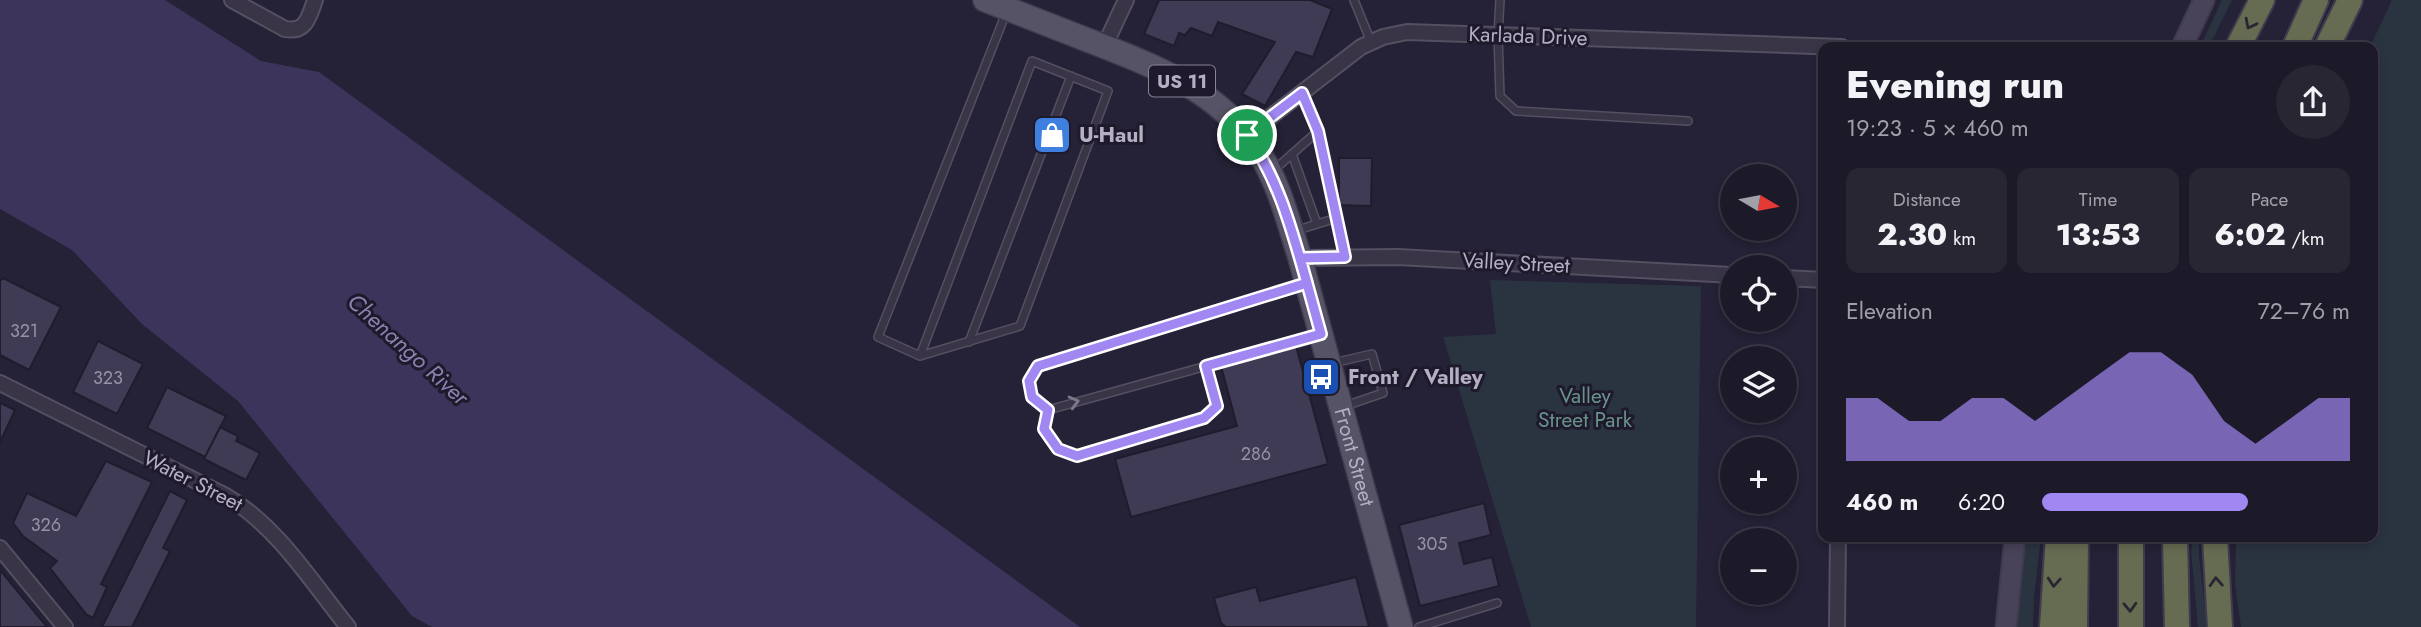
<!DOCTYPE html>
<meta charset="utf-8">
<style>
:root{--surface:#1c1928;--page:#292634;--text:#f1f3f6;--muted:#a0a0a8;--line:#3a3845;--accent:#a087f1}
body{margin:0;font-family:Jost,sans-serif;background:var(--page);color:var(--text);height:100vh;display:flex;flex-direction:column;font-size:26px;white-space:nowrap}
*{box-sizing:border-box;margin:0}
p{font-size:23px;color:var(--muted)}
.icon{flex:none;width:38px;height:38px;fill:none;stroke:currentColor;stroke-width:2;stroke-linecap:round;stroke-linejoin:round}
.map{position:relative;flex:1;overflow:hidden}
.side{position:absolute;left:1818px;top:42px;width:560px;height:500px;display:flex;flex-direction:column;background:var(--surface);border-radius:14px;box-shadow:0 4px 10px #0003,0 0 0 2px var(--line)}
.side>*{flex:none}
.needle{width:46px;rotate:100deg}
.buttons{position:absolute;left:1720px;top:164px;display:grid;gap:14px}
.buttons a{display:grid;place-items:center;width:77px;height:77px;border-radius:50%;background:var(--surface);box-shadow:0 4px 10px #0003,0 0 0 2px var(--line);font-size:35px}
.pin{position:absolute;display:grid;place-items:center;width:60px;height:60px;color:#fff;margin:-30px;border:4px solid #fff;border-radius:50%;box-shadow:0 2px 7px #0007}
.round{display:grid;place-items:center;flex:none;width:74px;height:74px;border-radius:37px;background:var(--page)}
.head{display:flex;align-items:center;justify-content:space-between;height:119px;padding:0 28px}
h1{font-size:38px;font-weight:800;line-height:52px}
.metrics{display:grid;grid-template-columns:repeat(3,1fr);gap:10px;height:119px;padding:7px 28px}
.metrics div{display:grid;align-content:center;border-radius:14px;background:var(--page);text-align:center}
.metrics b{font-size:30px;font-weight:800}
.metrics small{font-size:19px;font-weight:400}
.metrics p{font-size:19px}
.chart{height:196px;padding:14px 28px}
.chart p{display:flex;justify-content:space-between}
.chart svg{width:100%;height:126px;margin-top:7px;fill:var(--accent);opacity:.7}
ul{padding:0 28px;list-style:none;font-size:23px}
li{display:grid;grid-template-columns:112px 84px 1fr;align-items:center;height:52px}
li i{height:18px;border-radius:9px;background:var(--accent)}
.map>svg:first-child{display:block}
.green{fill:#2a3340}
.water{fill:#3c345a}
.building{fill:#403b54;stroke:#201c2d;stroke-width:2}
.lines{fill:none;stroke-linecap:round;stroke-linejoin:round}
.lane-casing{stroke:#544f61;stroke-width:10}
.street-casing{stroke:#544f61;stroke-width:18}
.secondary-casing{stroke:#3f3b4d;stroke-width:23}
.primary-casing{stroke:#3f3b4d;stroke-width:26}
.highway-casing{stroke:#413c4e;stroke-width:28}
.lane{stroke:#393547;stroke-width:7}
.street{stroke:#393547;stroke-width:14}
.secondary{stroke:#494359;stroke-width:19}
.primary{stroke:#575367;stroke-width:23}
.highway{stroke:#666c52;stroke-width:24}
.oneway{stroke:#292631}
.oneway2{stroke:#7d788b}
.route-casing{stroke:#fff;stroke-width:14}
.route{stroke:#a087f1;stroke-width:9}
.labels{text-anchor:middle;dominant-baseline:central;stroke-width:6;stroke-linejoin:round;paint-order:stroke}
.number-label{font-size:18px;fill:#9792a7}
.shield{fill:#1e1a2b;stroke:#878295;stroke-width:2}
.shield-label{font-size:19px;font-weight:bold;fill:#b4afc3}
.street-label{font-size:21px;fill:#b4afc3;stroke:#1e1a2b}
.poi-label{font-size:21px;font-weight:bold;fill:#b4afc3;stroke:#1e1a2b;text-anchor:start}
.park-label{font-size:21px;fill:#68928c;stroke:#1e1a2b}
.water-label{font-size:23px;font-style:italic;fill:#8a80af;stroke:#1e1a2b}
</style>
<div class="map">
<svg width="2421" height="627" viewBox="0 0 2421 627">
<rect width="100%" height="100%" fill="#252136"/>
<path class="green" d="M 2222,0 L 2232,0 L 2209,47 L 2200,47 Z
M 2392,0 L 2421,0 L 2421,627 L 2241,627 L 2235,584 L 2236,537 L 2373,537 L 2373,47 L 2370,47 Z
M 1490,280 L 1701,286 L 1696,627 L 1531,627 L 1443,337 L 1496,334 Z
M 2027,537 L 2041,537 L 2034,597 L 2033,627 L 2017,627 L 2018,595 Z
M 2193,537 L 2199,537 L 2199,556 L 2207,627 L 2198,627 L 2191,552 Z"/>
<path class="water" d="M 0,0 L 165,0 L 261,61 L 319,72 L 1080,627 L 432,627 L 412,616 L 238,401 L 142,324 L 72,250 L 0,209 Z"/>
<path class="building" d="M 1159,0 L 1310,0 L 1332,9 L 1313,57 L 1296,52 L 1265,106 L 1242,94 L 1275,42 L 1218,22 L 1212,36 L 1191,28 L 1185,35 L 1179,33 L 1174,46 L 1144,34 Z
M 1339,158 L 1372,158 L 1371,206 L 1339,205 Z
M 3,278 L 61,307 L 29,370 L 0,355 L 0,281 Z
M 98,341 L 143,364 L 117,414 L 73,392 Z
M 1296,346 L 1328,464 L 1131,517 L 1115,459 L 1237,426 L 1221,366 Z
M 167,387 L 226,416 L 205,457 L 147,428 Z
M 0,403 L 15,410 L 0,442 Z
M 220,427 L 238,436 L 236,441 L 260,453 L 246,480 L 204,459 Z
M 106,461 L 152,482 L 101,584 L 107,587 L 93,618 L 86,614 L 50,568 L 57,561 L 23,536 L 13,523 L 27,493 L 76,516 Z
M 170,491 L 187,500 L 163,548 L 170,551 L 132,627 L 102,627 Z
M 1484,503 L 1491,535 L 1459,543 L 1464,564 L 1492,557 L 1499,586 L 1420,606 L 1399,525 Z
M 0,570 L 47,627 L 0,627 Z
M 1356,577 L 1369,627 L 1226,627 L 1221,623 L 1214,598 L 1256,587 L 1260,601 Z"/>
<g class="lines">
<defs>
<path id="lane" d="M 1354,0 L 1371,42
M 1500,0 L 1498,35 L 1500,96 L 1516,111 L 1688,121
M 1302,93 L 1318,131 L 1345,257
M 1292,154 L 1317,224 L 1295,231
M 1274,170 L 1318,131
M 1317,224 L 1337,218
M 1303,284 L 1038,366 L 1029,381 L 1032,397 L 1048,410 L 1318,335
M 969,342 L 1071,76
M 920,356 L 1032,61 L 1108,91 L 1020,326 L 920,356 L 878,337 L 1006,13
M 1333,363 L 1372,354 L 1383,393 L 1345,406
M 1048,410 L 1044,429 L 1058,449 L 1077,456 L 1204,418 L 1217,406 L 1206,366
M 1419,627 L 1497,603"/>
<path id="street" d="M 232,0 L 285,29 C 306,33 309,17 315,0
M 1104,47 L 1126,0
M 1247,135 L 1361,47 L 1383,37 L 1407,32 L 1842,47
M 1300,258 L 1398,257 L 1732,275
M 1785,278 L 1824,280
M 0,383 L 226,496 C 277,526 311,581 348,627
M 0,548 L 65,627
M 1837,627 L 1838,537"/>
<path id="secondary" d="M 2182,47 L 2204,0
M 2006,627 L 2015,537"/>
<g id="primary">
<path id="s1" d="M 985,0 C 1020,14 1055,27 1090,41 C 1152,65 1219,90 1257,149 C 1279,182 1288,221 1300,258 L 1401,627"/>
</g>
<path id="highway" d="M 2238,47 L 2262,0
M 2295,47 L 2316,0
M 2327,47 L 2350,0
M 2175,537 L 2177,627
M 2215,537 L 2220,627
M 2052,627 L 2058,537
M 2075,627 L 2076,537
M 2131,627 L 2131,537"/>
</defs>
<use href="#lane" class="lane-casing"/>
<use href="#street" class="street-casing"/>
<use href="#secondary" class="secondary-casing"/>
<use href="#primary" class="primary-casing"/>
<use href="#highway" class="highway-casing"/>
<use href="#lane" class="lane"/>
<use href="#street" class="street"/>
<use href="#secondary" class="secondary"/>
<use href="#primary" class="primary"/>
<use href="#highway" class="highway"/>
</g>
<defs><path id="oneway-chevron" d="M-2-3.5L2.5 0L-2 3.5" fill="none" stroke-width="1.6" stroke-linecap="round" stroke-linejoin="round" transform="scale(1.75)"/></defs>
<g class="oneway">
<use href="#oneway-chevron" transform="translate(2250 24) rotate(117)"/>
<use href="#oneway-chevron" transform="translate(2054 582) rotate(94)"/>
<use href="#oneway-chevron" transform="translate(2216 582) rotate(-93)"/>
<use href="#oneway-chevron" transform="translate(2130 607) rotate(88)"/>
</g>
<use class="oneway2" href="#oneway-chevron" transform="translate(1074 402) rotate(-15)"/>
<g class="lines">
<defs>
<path id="route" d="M 1247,135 C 1279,179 1292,231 1307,283 L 1038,366 L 1029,381 L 1032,397 L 1048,410 L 1044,429 L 1058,449 L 1077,456 L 1204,418 L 1217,406 L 1206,366 L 1321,334 L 1300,258 L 1345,257 L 1318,131 L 1302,93 L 1247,135"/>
</defs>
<use href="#route" class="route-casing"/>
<use href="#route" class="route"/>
</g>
<defs>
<symbol id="shop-square" viewBox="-11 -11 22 22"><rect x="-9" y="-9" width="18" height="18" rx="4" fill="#3f7fe0" stroke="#1e1a2b"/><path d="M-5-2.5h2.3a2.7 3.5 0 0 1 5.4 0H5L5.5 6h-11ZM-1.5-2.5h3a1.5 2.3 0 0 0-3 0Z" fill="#fff"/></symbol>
<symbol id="bus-square" viewBox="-11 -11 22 22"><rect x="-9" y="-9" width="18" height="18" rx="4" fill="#1a4fb4" stroke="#1e1a2b"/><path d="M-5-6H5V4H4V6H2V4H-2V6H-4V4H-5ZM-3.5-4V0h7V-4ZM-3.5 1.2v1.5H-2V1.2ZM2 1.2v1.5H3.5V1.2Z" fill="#fff"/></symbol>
</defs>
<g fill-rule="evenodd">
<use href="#shop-square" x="1030" y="113" width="44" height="44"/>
<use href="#bus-square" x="1299" y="355" width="44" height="44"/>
</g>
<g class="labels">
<g class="number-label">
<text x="24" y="331">321</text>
<text x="108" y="378">323</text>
<text x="1256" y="454">286</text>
<text x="46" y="525">326</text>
<text x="1432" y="544">305</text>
</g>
<rect class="shield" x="1149" y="65.5" width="66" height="31" rx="5"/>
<g class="shield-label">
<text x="1182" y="81">US 11</text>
</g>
<g class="street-label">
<text transform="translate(1528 36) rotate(2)">Karlada Drive</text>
<text transform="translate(1516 263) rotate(3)">Valley Street</text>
<text stroke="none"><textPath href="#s1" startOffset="639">Front Street</textPath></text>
<text transform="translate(193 481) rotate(27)">Water Street</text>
</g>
<g class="poi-label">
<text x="1079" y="135">U-Haul</text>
<text x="1348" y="377">Front / Valley</text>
</g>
<g class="park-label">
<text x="1585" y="396">Valley<tspan x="1585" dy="24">Street Park</tspan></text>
</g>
<g class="water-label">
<text transform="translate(408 349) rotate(42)">Chenango River</text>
</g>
</g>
</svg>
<div class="buttons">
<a><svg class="needle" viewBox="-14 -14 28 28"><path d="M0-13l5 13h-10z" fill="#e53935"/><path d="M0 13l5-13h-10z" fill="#a0a0a8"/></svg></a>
<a><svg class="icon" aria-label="locate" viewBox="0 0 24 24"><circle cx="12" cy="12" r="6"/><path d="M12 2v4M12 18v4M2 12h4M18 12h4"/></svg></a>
<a><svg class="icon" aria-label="layers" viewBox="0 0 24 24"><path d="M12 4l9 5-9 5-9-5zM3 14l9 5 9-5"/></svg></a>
<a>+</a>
<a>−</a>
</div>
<div class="pin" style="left:1247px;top:135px;background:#1e9e55"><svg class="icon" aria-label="arrive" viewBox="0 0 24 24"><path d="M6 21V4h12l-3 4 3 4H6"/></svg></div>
<section class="side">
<div class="head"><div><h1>Evening run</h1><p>19:23 · 5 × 460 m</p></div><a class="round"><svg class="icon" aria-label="share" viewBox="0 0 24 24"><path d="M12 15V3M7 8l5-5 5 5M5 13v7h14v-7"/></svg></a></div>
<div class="metrics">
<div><p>Distance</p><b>2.30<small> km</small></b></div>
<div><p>Time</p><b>13:53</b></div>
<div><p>Pace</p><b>6:02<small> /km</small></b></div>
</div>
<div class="chart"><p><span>Elevation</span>72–76 m</p>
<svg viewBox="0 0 160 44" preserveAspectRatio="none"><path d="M0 44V22L10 22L20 30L30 30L40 22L50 22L60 30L70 22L80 14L90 6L100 6L110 14L120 30L130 38L140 30L150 22L160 22V44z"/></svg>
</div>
<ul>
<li><b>460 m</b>6:20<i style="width:67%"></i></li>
</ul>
</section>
</div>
